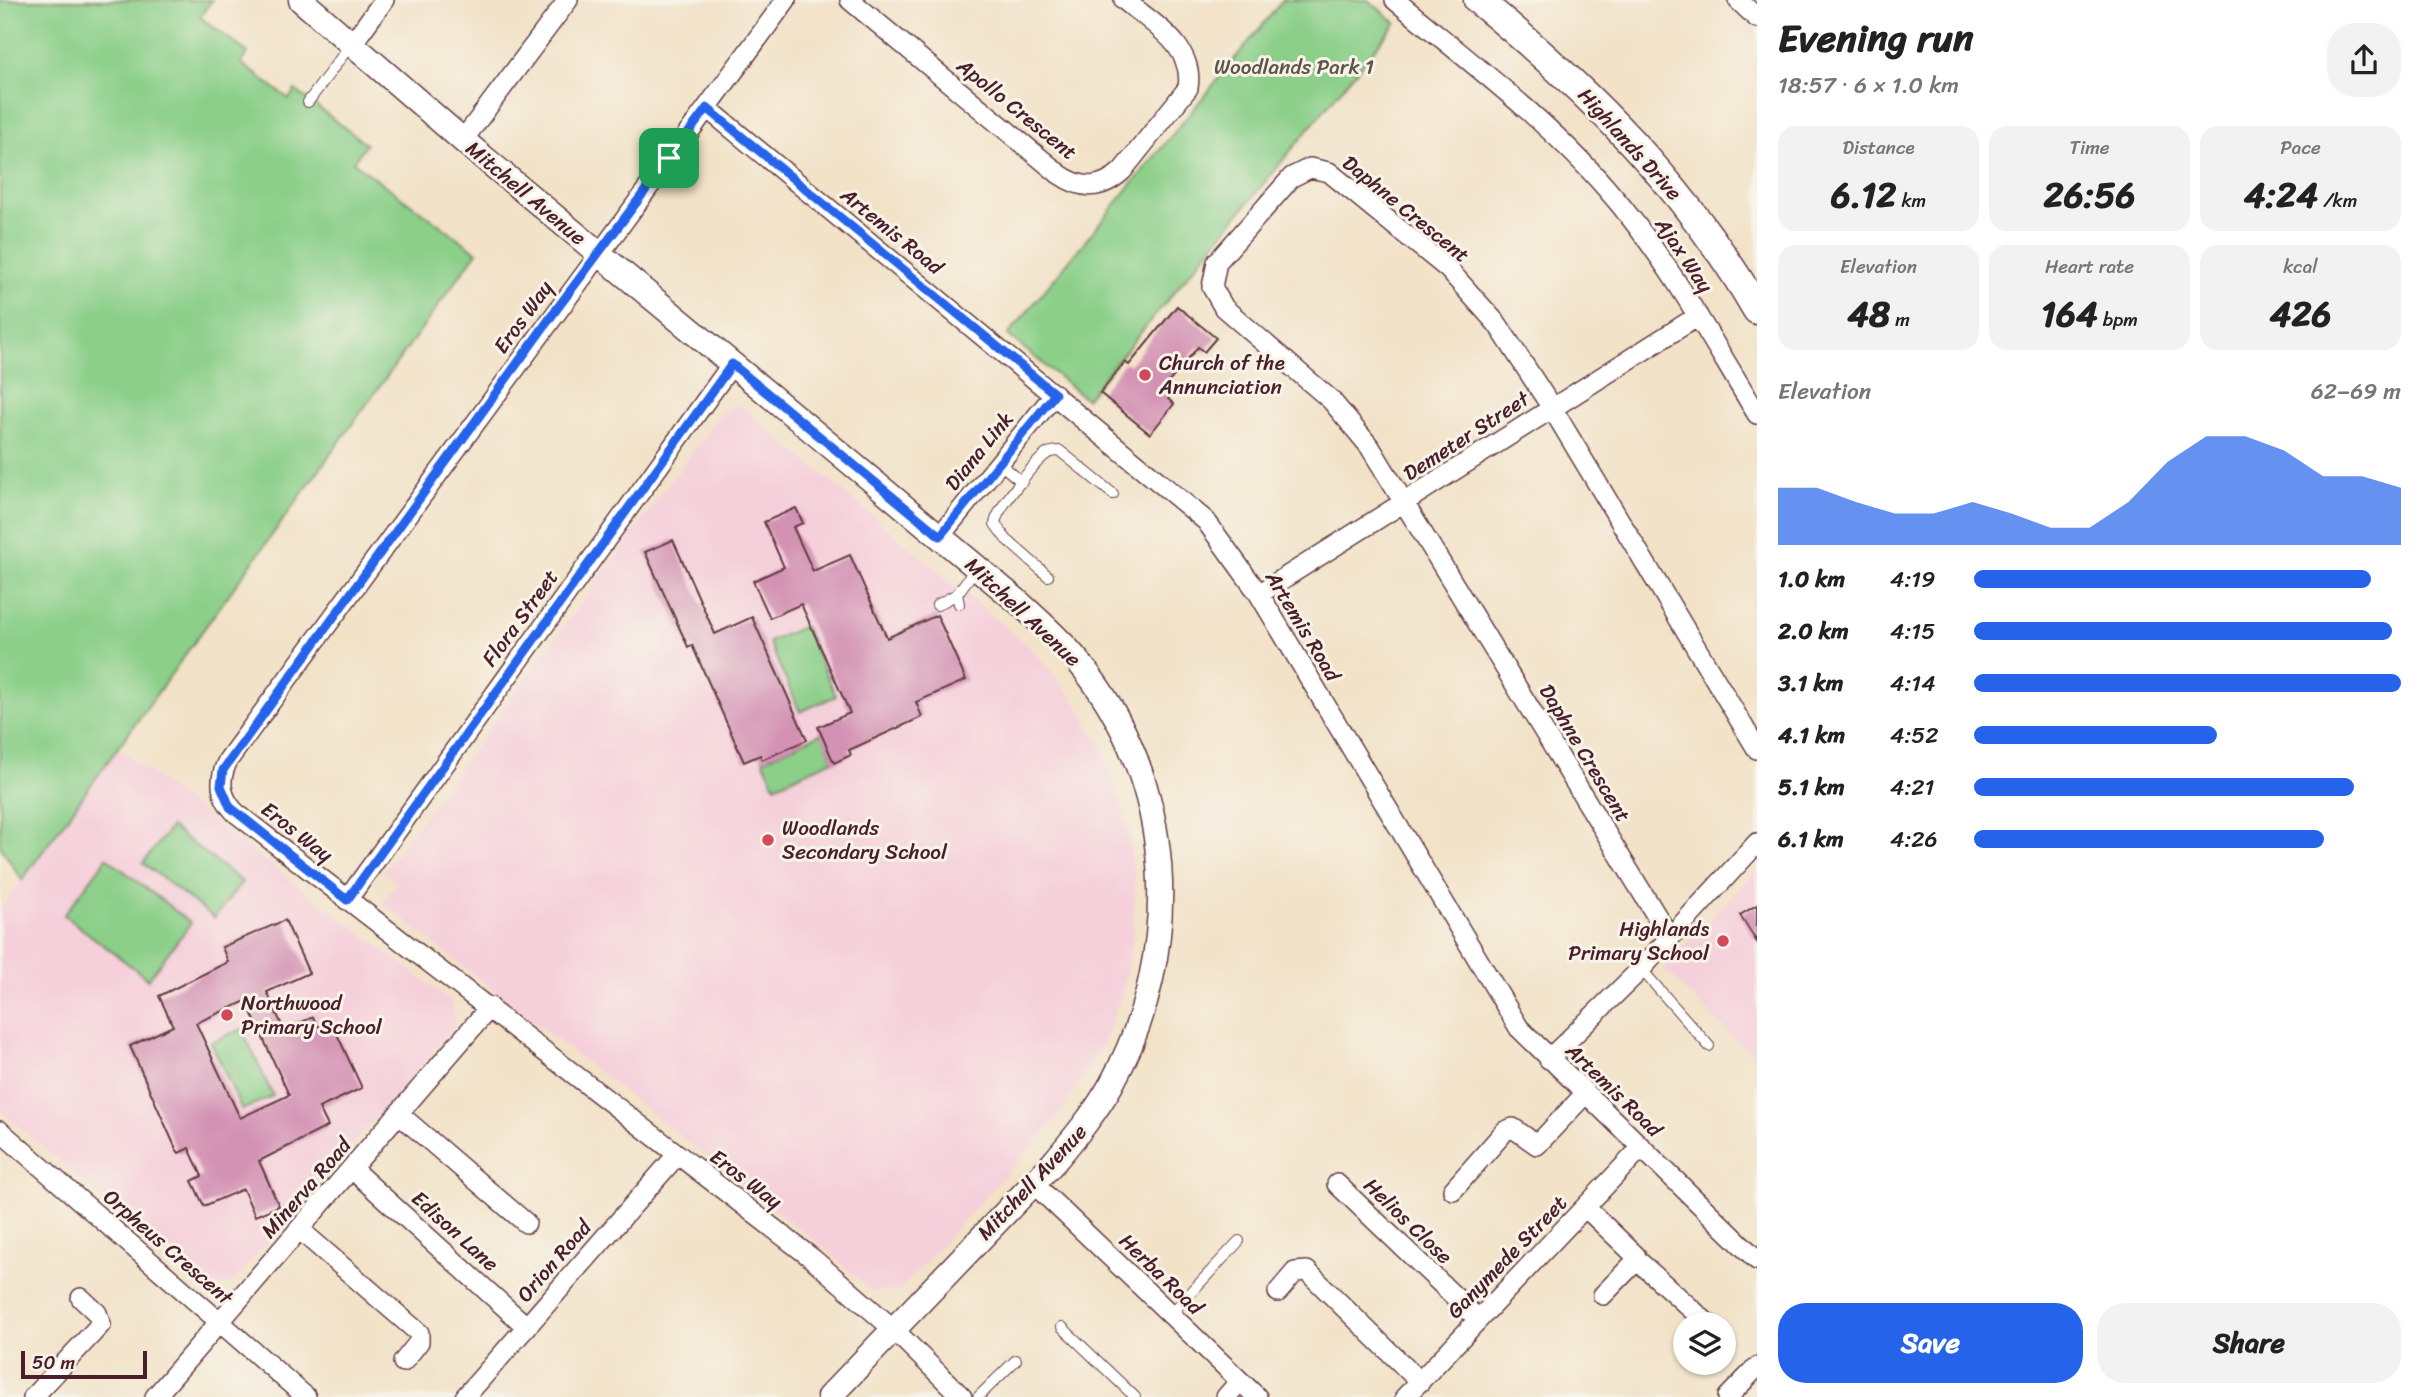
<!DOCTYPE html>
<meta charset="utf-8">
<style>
:root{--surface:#fff;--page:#f2f2f2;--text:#222;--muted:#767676;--accent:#2563eb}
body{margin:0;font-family:Sriracha,sans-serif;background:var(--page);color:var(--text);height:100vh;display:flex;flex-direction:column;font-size:26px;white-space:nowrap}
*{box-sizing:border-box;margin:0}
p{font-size:23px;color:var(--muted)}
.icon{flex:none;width:38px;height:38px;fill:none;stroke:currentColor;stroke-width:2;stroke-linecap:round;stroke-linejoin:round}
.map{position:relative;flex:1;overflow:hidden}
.drawer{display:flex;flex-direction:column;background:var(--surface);width:665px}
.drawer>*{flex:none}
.controls{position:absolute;left:1673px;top:1312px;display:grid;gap:14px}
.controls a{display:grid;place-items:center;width:63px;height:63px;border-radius:50%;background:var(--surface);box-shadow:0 2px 5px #0004;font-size:35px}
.scale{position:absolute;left:21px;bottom:18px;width:126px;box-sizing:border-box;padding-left:7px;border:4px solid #4a1f2b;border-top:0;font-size:19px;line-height:24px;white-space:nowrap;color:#4a1f2b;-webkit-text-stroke:5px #f7f3e8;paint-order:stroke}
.pin{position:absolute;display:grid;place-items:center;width:60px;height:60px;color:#fff;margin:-30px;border-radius:14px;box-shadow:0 4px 10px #0006}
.round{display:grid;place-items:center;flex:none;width:74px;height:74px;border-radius:28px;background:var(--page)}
.head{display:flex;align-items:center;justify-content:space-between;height:119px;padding:0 21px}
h1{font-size:38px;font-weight:800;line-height:52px}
.stats{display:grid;grid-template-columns:repeat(3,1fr);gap:10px;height:119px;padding:7px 21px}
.stats div{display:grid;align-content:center;border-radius:18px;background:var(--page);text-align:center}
.stats b{font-size:35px;font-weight:800}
.stats small{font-size:19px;font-weight:400}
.stats p{font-size:19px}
.chart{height:196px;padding:14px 21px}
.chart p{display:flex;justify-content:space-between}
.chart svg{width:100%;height:126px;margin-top:7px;fill:var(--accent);opacity:.7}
.cta{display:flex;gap:14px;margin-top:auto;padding:14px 21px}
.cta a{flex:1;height:80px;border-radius:28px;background:var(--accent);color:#fff;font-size:28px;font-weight:800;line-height:80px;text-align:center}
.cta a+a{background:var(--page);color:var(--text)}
ul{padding:0 21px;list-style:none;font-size:23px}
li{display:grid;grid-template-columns:112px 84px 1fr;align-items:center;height:52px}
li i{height:18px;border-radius:9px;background:var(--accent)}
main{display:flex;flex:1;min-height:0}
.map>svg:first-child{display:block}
.built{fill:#f5cfda}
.green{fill:#8bcf89;stroke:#6a775a;stroke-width:2}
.building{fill:#d391b3;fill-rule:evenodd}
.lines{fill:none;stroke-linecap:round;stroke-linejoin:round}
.service-casing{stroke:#633c42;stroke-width:12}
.minor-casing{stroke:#633c42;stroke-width:22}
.tertiary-casing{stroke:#633c42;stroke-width:27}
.secondary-casing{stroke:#633c42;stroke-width:31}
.service{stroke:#fff;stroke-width:10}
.minor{stroke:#fff;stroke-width:19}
.tertiary{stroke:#fff;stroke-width:24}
.secondary{stroke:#fff;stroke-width:28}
.route-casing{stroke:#fff;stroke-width:14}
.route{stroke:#2563eb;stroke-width:9}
.poi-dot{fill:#d1495b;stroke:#f7f3e8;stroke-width:2.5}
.labels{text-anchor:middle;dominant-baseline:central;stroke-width:6;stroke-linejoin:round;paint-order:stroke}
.park-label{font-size:21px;fill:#5e5447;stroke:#f7f3e8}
.street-label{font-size:21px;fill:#4a1f2b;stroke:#f7f3e8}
.poi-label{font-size:21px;fill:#4a1f2b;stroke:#f7f3e8;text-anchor:start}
</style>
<main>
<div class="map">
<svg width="1757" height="1397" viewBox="0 0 1757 1397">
<rect width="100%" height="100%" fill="#f7f3e8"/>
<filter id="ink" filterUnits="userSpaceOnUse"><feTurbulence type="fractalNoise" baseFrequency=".0143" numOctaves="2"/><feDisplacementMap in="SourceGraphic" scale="14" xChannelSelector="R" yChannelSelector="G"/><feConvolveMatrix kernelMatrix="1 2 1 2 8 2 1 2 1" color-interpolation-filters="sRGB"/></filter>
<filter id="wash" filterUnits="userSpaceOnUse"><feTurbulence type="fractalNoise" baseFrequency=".00686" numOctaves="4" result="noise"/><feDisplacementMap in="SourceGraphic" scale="28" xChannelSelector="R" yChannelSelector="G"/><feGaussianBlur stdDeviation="1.57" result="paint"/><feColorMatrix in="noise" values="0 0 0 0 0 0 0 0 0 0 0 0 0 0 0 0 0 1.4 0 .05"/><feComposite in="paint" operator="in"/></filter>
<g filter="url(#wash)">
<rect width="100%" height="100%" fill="#f2e2c7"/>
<path class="built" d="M 740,405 L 1034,651 L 1071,695 L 1100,744 L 1128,826 L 1135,883 L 1133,939 L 1122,994 L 1102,1047 L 1057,1118 L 899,1291 L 872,1292 L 824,1248 L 382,903 L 397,882 L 383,872 L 722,411 Z
M 117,748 L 452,1002 L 455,1027 L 232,1283 L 208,1288 L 0,1110 L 0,910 Z
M 1757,869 L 1757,1061 L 1663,968 Z"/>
<path class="green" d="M 0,0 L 212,0 L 200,17 L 248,53 L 241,63 L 289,99 L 295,90 L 366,144 L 353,162 L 477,252 L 22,880 L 0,846 Z
M 1283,0 L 1368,0 L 1396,23 L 1086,399 L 1008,335 Z
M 804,626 L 836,696 L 800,712 L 769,642 Z
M 822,733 L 833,760 L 775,786 L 763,760 Z
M 171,827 L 242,882 L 214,918 L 143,863 Z
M 107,858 L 191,923 L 148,979 L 64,915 Z
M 242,1029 L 273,1096 L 242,1110 L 211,1042 Z"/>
<g id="blocks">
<path class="building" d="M 1177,306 L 1216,338 L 1204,352 L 1198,347 L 1167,384 L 1175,390 L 1168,399 L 1174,404 L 1150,434 L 1100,393 L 1125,362 L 1129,365 Z
M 796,508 L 803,523 L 793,527 L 813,571 L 850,555 L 887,638 L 937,615 L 966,680 L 916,702 L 922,717 L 849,750 L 851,755 L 834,763 L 818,727 L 850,713 L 801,604 L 770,618 L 753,581 L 784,567 L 764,522 Z
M 673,540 L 715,634 L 752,617 L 807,740 L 762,760 L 760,755 L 744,762 L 692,645 L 688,647 L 645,552 Z
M 1757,905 L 1757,942 L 1740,915 Z
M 285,920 L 309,973 L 267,992 L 284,1030 L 313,1017 L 318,1027 L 331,1021 L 362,1088 L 319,1108 L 328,1126 L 325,1128 L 259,1161 L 279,1206 L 255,1216 L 243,1189 L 204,1206 L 192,1181 L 202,1176 L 189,1148 L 179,1153 L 176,1149 L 130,1046 L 173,1026 L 159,996 L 228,962 L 222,947 ZM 246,1001 L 289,1095 L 240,1118 L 196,1023 Z"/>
</g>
</g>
<g filter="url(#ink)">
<use href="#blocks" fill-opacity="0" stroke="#633c42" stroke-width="2"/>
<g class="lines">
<defs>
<path id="service" d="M 308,102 L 351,44
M 999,463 L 1022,482
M 1048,576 L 1006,539 L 995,524 C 996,510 1032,466 1044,456 C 1048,452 1054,451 1060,451 L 1113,494
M 959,604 L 957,594 L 976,568
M 937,605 L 957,594
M 1641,969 L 1709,1046
M 1170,1315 L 1239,1241
M 1062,1327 L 1135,1397
M 978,1397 L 1016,1360"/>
<path id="minor" d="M 786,0 L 228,760 C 218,780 220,797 236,813 L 813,1259 L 892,1328 L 962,1397
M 850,0 L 1059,174 C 1082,190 1101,190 1122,171 L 1188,88 C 1195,46 1152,23 1124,0
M 1395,0 C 1467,60 1544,117 1606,188 C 1666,256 1710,337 1757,414
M 1738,0 L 1757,18
M 352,44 L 384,0
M 707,108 L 1206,521 L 1259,594 L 1519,1028 L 1757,1260
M 463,140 L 568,0
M 940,536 L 1055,394
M 1259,594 L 1698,316
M 347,900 L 732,364
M 1670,938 L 1370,447 L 1331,400 L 1224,308 L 1212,287 L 1217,262 L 1292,177 L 1310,168 L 1329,172 L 1448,269 L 1498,325 L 1552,408 L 1757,749
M 1549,1059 L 1641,969 L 1757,843
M 400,1115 L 526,1223
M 0,1131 L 306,1397
M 352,1169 L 527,1327
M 1033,1183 L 1257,1397
M 1337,1184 L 1478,1319
M 1453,1190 L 1505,1131 L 1513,1128 L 1537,1145 L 1585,1094
M 1585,1207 L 1636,1256 L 1636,1261 L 1603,1295
M 300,1230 L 419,1333 L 419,1342 L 403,1362
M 1636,1259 L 1708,1324
M 1278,1292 L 1295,1272 L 1307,1271 L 1420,1382
M 33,1397 L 101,1324 L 97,1313 L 81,1298
M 155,1397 L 490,1007
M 465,1397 L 677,1155
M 1226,1397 L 1240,1381
M 1405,1397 L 1641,1148
M 1728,1397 L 1757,1367"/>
<path id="tertiary" d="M 301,0 L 466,143 L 1016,600 C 1037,619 1059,638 1077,660 C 1177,779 1185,951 1111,1085 C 1095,1113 1075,1137 1054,1162 L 829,1397"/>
<path id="secondary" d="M 1478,0 C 1587,89 1686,187 1757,310"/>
</defs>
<use href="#service" class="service-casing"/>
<use href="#minor" class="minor-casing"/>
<use href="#tertiary" class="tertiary-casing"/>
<use href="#secondary" class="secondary-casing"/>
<use href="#service" class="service"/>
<use href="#minor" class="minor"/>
<use href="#tertiary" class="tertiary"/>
<use href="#secondary" class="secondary"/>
</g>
</g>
<g class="lines" filter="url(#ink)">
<defs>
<path id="route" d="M 707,108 L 1055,394 L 940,536 L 732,364 L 347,900 L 230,807 L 221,786 L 223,770 L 556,310 Z"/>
</defs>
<use href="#route" class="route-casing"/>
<use href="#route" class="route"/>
</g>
<g class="poi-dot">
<circle cx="1145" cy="375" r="7"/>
<circle cx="768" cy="840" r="7"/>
<circle cx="1723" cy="941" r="7"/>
<circle cx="227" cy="1015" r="7"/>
</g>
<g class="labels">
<g class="park-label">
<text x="1294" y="67">Woodlands Park 1</text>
</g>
<g class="street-label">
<text transform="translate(1017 109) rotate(39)">Apollo Crescent</text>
<text transform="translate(1630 144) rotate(48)">Highlands Drive</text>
<text transform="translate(526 193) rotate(40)">Mitchell Avenue</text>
<text transform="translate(1406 209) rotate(39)">Daphne Crescent</text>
<text transform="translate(892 231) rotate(39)">Artemis Road</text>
<text transform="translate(1684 255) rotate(56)">Ajax Way</text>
<text transform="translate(523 317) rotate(-54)">Eros Way</text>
<text transform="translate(1466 436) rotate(-33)">Demeter Street</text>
<text transform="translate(979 451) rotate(-51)">Diana Link</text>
<text transform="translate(1023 612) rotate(43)">Mitchell Avenue</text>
<text transform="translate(520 618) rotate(-54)">Flora Street</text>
<text transform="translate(1303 626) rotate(59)">Artemis Road</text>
<text transform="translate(1585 753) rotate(59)">Daphne Crescent</text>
<text transform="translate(297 832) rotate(38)">Eros Way</text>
<text transform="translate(1614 1090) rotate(44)">Artemis Road</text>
<text transform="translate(746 1179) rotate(37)">Eros Way</text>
<text transform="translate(1032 1182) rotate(-47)">Mitchell Avenue</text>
<text transform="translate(306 1188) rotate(-49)">Minerva Road</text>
<text transform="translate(1408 1221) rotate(44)">Helios Close</text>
<text transform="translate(455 1231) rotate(42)">Edison Lane</text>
<text transform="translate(168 1247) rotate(41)">Orpheus Crescent</text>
<text transform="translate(1507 1257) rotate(-46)">Ganymede Street</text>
<text transform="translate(554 1261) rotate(-49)">Orion Road</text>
<text transform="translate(1161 1274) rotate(44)">Herba Road</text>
</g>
<g class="poi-label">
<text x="1159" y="363">Church of the<tspan x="1159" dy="24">Annunciation</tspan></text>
<text x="782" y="828">Woodlands<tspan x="782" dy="24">Secondary School</tspan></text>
<text x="1709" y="929" text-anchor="end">Highlands<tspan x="1709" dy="24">Primary School</tspan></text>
<text x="241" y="1003">Northwood<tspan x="241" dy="24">Primary School</tspan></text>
</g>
</g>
</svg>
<div class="controls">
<a><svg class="icon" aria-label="layers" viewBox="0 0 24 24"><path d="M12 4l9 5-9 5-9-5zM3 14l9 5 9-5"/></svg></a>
</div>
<div class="scale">50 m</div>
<div class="pin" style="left:669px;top:158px;background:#1e9e55"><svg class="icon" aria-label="arrive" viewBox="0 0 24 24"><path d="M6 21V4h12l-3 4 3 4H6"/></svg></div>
</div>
<section class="drawer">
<div class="head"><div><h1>Evening run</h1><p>18:57 · 6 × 1.0 km</p></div><a class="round"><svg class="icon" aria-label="share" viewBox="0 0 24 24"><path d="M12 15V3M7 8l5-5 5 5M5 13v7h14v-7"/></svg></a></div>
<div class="stats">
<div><p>Distance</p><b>6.12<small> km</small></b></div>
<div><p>Time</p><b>26:56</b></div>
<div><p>Pace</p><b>4:24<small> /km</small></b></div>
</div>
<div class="stats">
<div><p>Elevation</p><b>48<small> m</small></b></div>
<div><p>Heart rate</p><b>164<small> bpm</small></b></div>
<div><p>kcal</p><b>426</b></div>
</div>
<div class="chart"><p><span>Elevation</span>62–69 m</p>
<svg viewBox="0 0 160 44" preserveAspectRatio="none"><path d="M0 44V24L10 24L20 29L30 33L40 33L50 29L60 33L70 38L80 38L90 29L100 15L110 6L120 6L130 11L140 20L150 20L160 24V44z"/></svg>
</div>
<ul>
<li><b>1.0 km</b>4:19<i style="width:93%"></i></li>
<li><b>2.0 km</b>4:15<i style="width:98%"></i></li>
<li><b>3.1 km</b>4:14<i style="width:100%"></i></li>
<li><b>4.1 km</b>4:52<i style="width:57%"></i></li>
<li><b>5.1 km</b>4:21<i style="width:89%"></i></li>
<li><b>6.1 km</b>4:26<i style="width:82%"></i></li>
</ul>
<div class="cta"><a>Save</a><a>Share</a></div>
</section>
</main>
